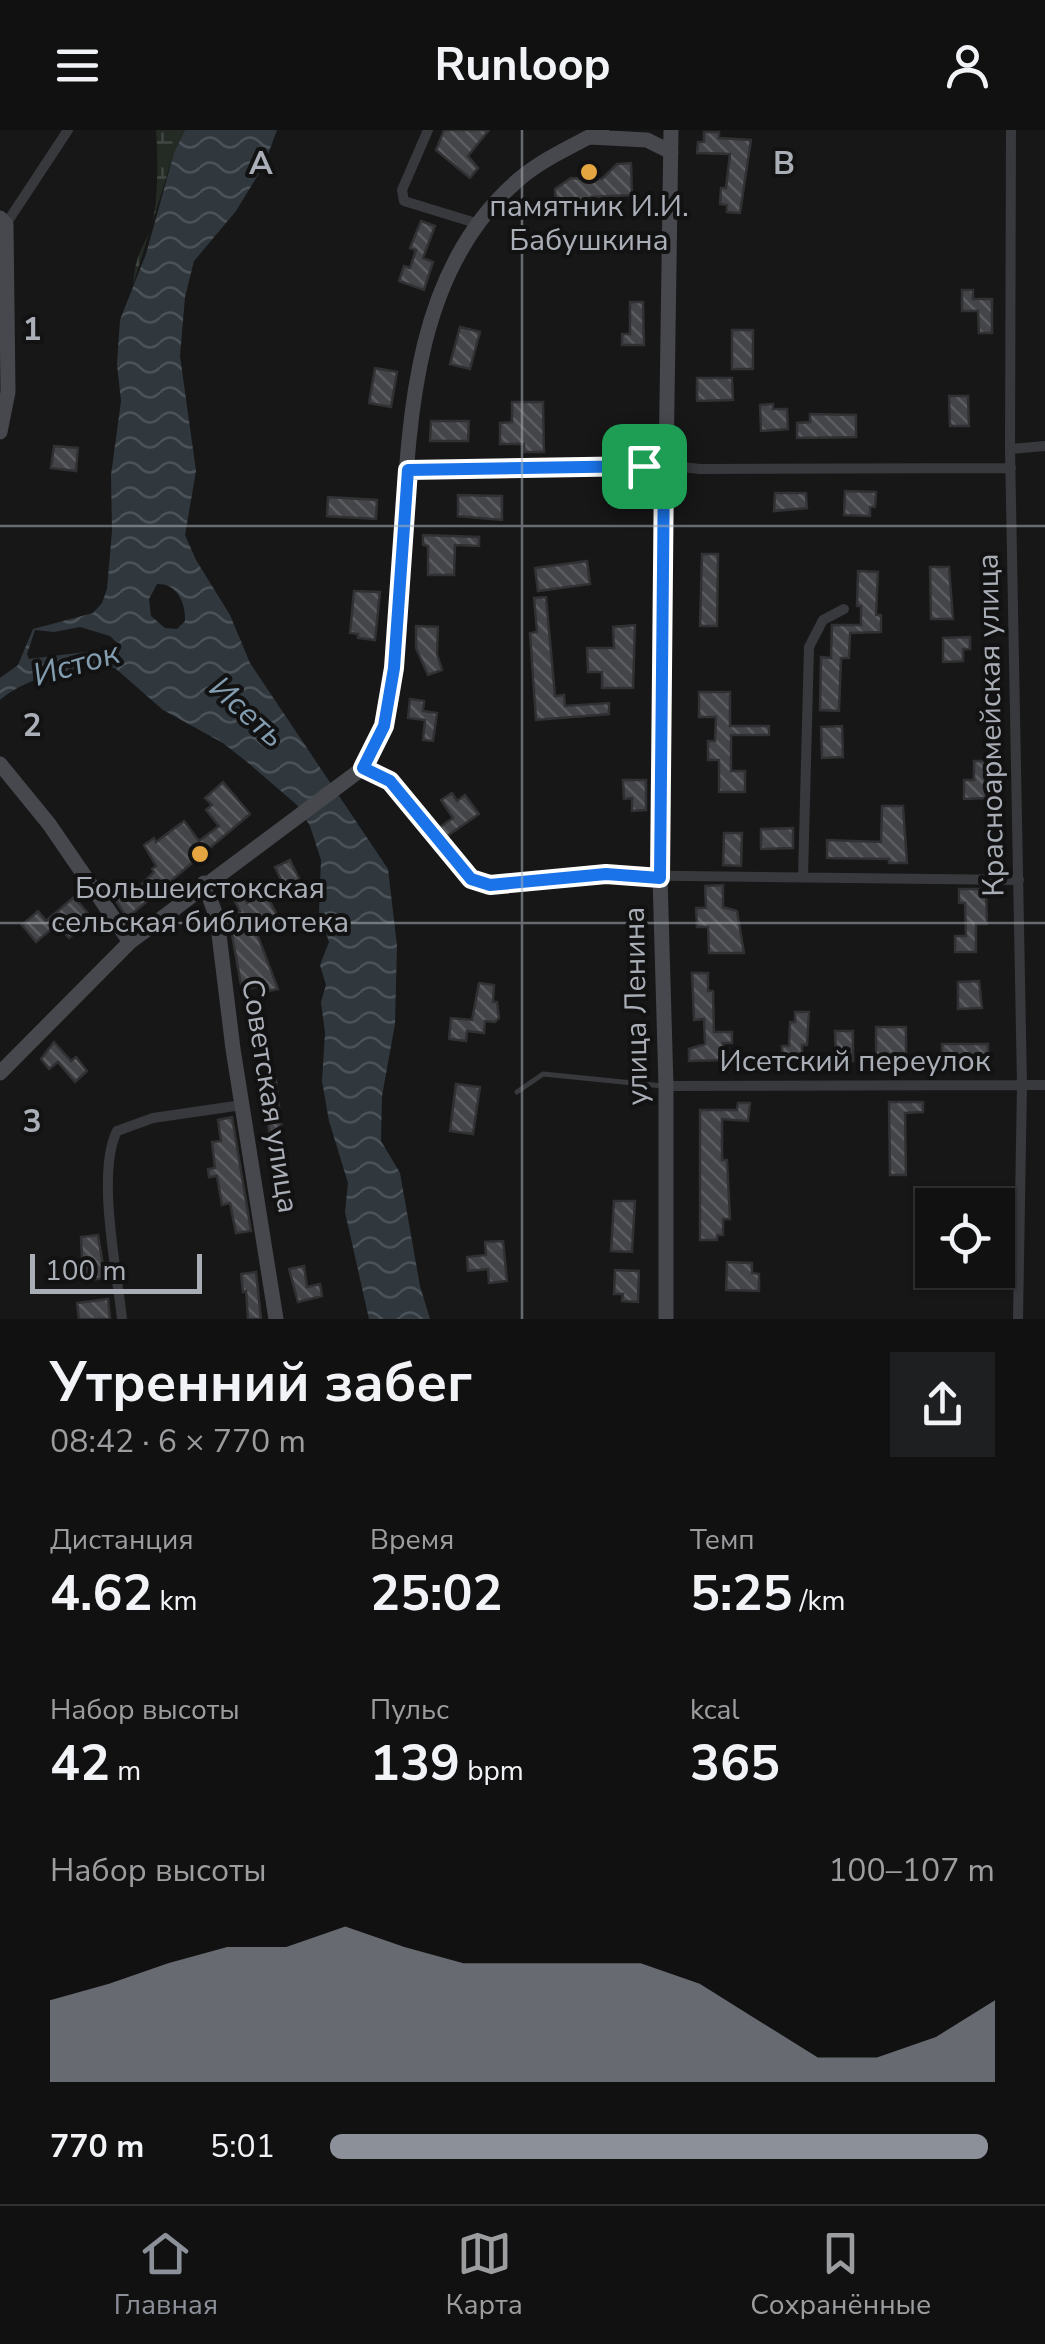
<!DOCTYPE html>
<html lang="ru">
<meta charset="utf-8">
<style>
:root{--surface:#111112;--page:#1e1f20;--text:#f1f3f6;--muted:#9c9d9f;--line:#303132;--accent:#8c9099}
body{margin:0;font-family:"Nunito Sans",sans-serif;background:var(--page);color:var(--text);height:100vh;display:flex;flex-direction:column;font-size:38px;white-space:nowrap}
*{box-sizing:border-box;margin:0}
p{font-size:32px;color:var(--muted)}
.icon{flex:none;width:55px;height:55px;fill:none;stroke:currentColor;stroke-width:2;stroke-linecap:round;stroke-linejoin:round}
.map{position:relative;height:1189px;overflow:hidden}
.details{display:flex;flex-direction:column;background:var(--surface);flex:1}
.details>*{flex:none}
.controls{position:absolute;left:915px;top:1058px;display:grid;gap:20px}
.controls a{display:grid;place-items:center;width:100px;height:100px;border-radius:0px;background:var(--surface);box-shadow:0 2px 8px #0004,0 0 0 2px var(--line);font-size:50px}
.scale{position:absolute;left:30px;bottom:25px;width:172px;box-sizing:border-box;padding-left:10px;border:5px solid #aaafb7;border-top:0;font-size:28px;line-height:35px;white-space:nowrap;color:#aaafb7;-webkit-text-stroke:8px #121213;paint-order:stroke}
.pin{position:absolute;display:grid;place-items:center;width:85px;height:85px;color:#fff;margin:-42px;border-radius:20px;box-shadow:0 5px 15px #0006}
.round{display:grid;place-items:center;flex:none;width:105px;height:105px;border-radius:0px;background:var(--page)}
.headline{display:flex;align-items:center;justify-content:space-between;height:170px;padding:0 50px}
h1{font-size:55px;font-weight:700;line-height:75px}
.figures{display:grid;grid-template-columns:repeat(3,1fr);gap:15px;height:170px;padding:10px 50px}
.figures div{display:grid;align-content:center}
.figures b{font-size:50px;font-weight:700}
.figures small{font-size:28px;font-weight:400}
.figures p{font-size:28px}
.chart{height:280px;padding:20px 50px}
.chart p{display:flex;justify-content:space-between}
.chart svg{width:100%;height:180px;margin-top:10px;fill:var(--accent);opacity:.7}
ul{padding:0 50px;list-style:none;font-size:32px}
li{display:grid;grid-template-columns:160px 120px 1fr;align-items:center;height:75px}
li i{height:25px;border-radius:12px;background:var(--accent)}
header{display:flex;justify-content:space-between;align-items:center;height:130px;padding:0 50px;background:var(--surface);font-size:45px;font-weight:700}
.menu{display:flex;justify-content:space-around;align-items:center;height:140px;border-top:2px solid var(--line);background:var(--surface);font-size:28px;color:var(--muted)}
.menu a{display:grid;justify-items:center;gap:5px}
.menu .on{color:var(--accent)}
.map>svg:first-child{display:block}
.wetland{fill:url(#wetland-marsh)}
.water{fill:url(#water-waves);fill-rule:evenodd}
.building{fill:url(#building-back-hatch);stroke:#313134;stroke-width:2.5}
.lines{fill:none;stroke-linecap:round;stroke-linejoin:round}
.lane{stroke:#38393d;stroke-width:5}
.street{stroke:#38393d;stroke-width:10}
.secondary{stroke:#46484d;stroke-width:15}
.route-casing{stroke:#fff;stroke-width:20}
.route{stroke:#1a73e8;stroke-width:12}
.grid{fill:none;stroke:#aaafb7;stroke-width:2.5;stroke-opacity:0.55}
.poi-dot{fill:#e5a642;stroke:#121213;stroke-width:4}
.labels{text-anchor:middle;dominant-baseline:central;stroke-width:8;stroke-linejoin:round;paint-order:stroke}
.poi-label{font-size:30px;fill:#aaafb7;stroke:#121213}
.street-label{font-size:30px;fill:#aaafb7;stroke:#121213}
.water-label{font-size:32px;font-style:italic;fill:#839db0;stroke:#121213}
.grid-label{font-size:32px;text-anchor:middle;font-weight:bold;fill:#aaafb7;stroke:#121213;stroke-width:8;stroke-linejoin:round;paint-order:stroke}
</style>
<header><svg class="icon" aria-label="menu" viewBox="0 0 24 24"><path d="M4 6h16M4 12h16M4 18h16"/></svg>Runloop<svg class="icon" aria-label="person" viewBox="0 0 24 24"><circle cx="12" cy="8" r="4"/><path d="M4 21q1-7 8-7t8 7"/></svg></header>
<div class="map">
<svg width="1045" height="1189" viewBox="0 0 1045 1189">
<defs>
<pattern id="wetland-marsh" width="20" height="14" patternUnits="userSpaceOnUse" patternTransform="scale(2.5)"><rect width="20" height="14" fill="#232b24"/><path d="M1 5h8M5 5V1M11 12h8M15 12V8" fill="none" stroke="#404742"/></pattern>
<pattern id="water-waves" width="16" height="10" patternUnits="userSpaceOnUse" patternTransform="scale(2.5)"><rect width="16" height="10" fill="#30383e"/><path d="M0 5q4-4 8 0t8 0" fill="none" stroke="#4b5258"/></pattern>
<pattern id="building-back-hatch" width="6" height="6" patternUnits="userSpaceOnUse" patternTransform="scale(2.5)"><rect width="6" height="6" fill="#444548"/><path d="M-1 5l2 2M0 0l6 6M5-1l2 2" fill="none" stroke="#5c5d60"/></pattern>
</defs>
<rect width="100%" height="100%" fill="#171718"/>
<path class="wetland" d="M 156,0 L 185,0 L 174,23 L 133,155 C 135,131 139,123 149,103 C 159,82 158,23 156,0 Z"/>
<path class="water" d="M 185,0 L 277,0 L 264,35 L 236,81 L 194,131 L 185,167 L 180,226 L 196,341 L 185,405 L 196,430 L 230,485 L 250,533 L 388,739 L 397,816 L 395,894 L 382,966 L 381,1011 L 400,1043 L 420,1156 L 430,1189 L 369,1189 L 345,1082 L 348,1053 L 329,991 L 322,951 L 325,903 L 321,872 L 326,855 L 320,835 L 329,812 L 319,782 L 321,730 L 310,696 L 297,675 L 247,632 L 223,613 L 163,580 L 115,538 C 79,534 28,546 0,570 L 0,548 L 18,535 L 33,499 L 93,483 L 102,473 L 107,459 L 112,401 L 111,345 L 121,271 L 117,234 L 120,190 L 146,124 L 174,23 ZM 157,454 C 177,453 186,473 185,491 L 177,499 L 165,498 L 151,486 L 149,469 ZM 80,497 L 110,506 L 117,513 L 117,518 L 29,529 L 27,524 L 35,500 L 54,502 Z"/>
<path class="building" d="M 444,0 L 489,0 L 468,26 L 478,38 L 470,48 L 436,20 Z
M 704,2 L 719,2 L 719,8 L 751,10 L 740,83 L 727,82 L 727,75 L 720,74 L 721,58 L 726,58 L 730,24 L 697,23 L 698,12 L 704,12 Z
M 631,33 L 632,65 L 591,67 L 591,78 L 556,80 L 555,59 L 571,48 L 602,49 L 617,34 Z
M 421,91 L 435,96 L 423,128 L 433,132 L 424,160 L 399,151 L 404,136 L 410,138 L 416,120 L 410,118 Z
M 962,160 L 973,160 L 973,169 L 992,169 L 992,203 L 979,203 L 978,181 L 962,181 Z
M 630,172 L 643,172 L 644,215 L 622,215 L 622,204 L 630,204 Z
M 460,197 L 480,202 L 470,239 L 450,234 Z
M 732,200 L 753,200 L 753,239 L 732,239 Z
M 375,238 L 397,242 L 391,277 L 369,273 Z
M 697,248 L 732,248 L 733,270 L 697,271 Z
M 949,266 L 968,266 L 969,296 L 950,296 Z
M 512,272 L 543,272 L 544,322 L 524,322 L 524,314 L 500,314 L 500,293 L 512,292 Z
M 773,274 L 773,279 L 787,279 L 788,299 L 761,301 L 760,275 Z
M 810,284 L 856,285 L 856,307 L 797,308 L 797,293 L 810,292 Z
M 431,291 L 469,291 L 468,311 L 430,311 Z
M 54,316 L 78,318 L 76,341 L 51,338 Z
M 845,361 L 876,362 L 875,377 L 870,377 L 870,386 L 844,385 Z
M 775,363 L 806,363 L 807,378 L 774,381 Z
M 458,365 L 502,366 L 502,390 L 458,386 Z
M 328,367 L 377,370 L 376,389 L 327,386 Z
M 423,405 L 479,407 L 479,416 L 455,415 L 454,445 L 428,445 L 428,416 L 423,415 Z
M 702,424 L 718,424 L 717,496 L 700,496 Z
M 587,431 L 590,454 L 538,461 L 535,438 Z
M 930,437 L 949,437 L 953,489 L 931,489 Z
M 858,441 L 878,442 L 876,485 L 881,485 L 881,502 L 850,503 L 849,528 L 841,528 L 839,581 L 820,580 L 821,527 L 831,528 L 832,495 L 861,495 L 861,476 L 857,476 Z
M 354,461 L 380,462 L 375,510 L 358,508 L 358,504 L 350,503 Z
M 546,467 L 555,566 L 564,565 L 565,576 L 609,573 L 609,584 L 536,590 L 530,503 L 537,502 L 534,468 Z
M 635,495 L 633,558 L 602,558 L 602,542 L 588,542 L 587,518 L 614,518 L 613,497 Z
M 416,496 L 438,497 L 437,524 L 442,540 L 428,545 L 416,518 Z
M 970,507 L 970,519 L 963,519 L 963,531 L 943,532 L 943,508 Z
M 699,562 L 730,562 L 730,596 L 769,596 L 769,605 L 731,605 L 731,641 L 745,641 L 745,662 L 719,662 L 719,630 L 708,630 L 708,611 L 715,611 L 716,587 L 699,587 Z
M 410,569 L 424,571 L 423,581 L 437,583 L 433,611 L 423,610 L 425,590 L 408,588 Z
M 842,596 L 843,627 L 822,628 L 821,597 Z
M 974,631 L 985,631 L 986,668 L 964,669 L 964,650 L 974,650 Z
M 623,650 L 646,650 L 646,680 L 632,681 L 632,668 L 624,669 Z
M 223,652 L 250,684 L 127,788 L 110,761 L 120,752 L 130,766 L 154,742 L 152,739 L 156,736 L 144,715 L 154,708 L 156,712 L 184,691 L 199,711 L 219,696 L 206,680 L 212,675 L 205,668 Z
M 452,663 L 457,671 L 465,665 L 479,684 L 447,706 L 440,697 L 453,688 L 441,670 Z
M 882,676 L 903,676 L 907,733 L 889,733 L 889,729 L 827,728 L 827,710 L 881,712 Z
M 793,698 L 793,718 L 761,719 L 761,699 Z
M 724,703 L 742,703 L 741,736 L 723,735 Z
M 290,730 L 303,757 L 288,764 L 275,737 Z
M 237,753 L 247,773 L 266,764 L 277,785 L 254,796 L 278,859 L 268,861 L 267,855 L 242,860 L 228,783 L 240,781 L 228,758 Z
M 723,755 L 723,777 L 737,781 L 744,823 L 709,823 L 708,797 L 697,797 L 696,778 L 706,778 L 705,756 Z
M 959,759 L 986,759 L 987,794 L 976,794 L 976,822 L 955,822 L 955,806 L 966,806 L 965,773 L 959,773 Z
M 74,767 L 92,788 L 69,808 L 57,794 L 36,812 L 22,795 L 38,781 L 46,791 Z
M 692,843 L 708,843 L 708,861 L 713,861 L 714,902 L 732,902 L 732,913 L 723,913 L 724,930 L 689,931 L 689,919 L 705,914 L 704,889 L 694,890 Z
M 979,851 L 982,878 L 958,879 L 958,852 Z
M 479,853 L 494,855 L 493,872 L 497,872 L 499,888 L 495,892 L 485,891 L 484,903 L 467,901 L 466,911 L 449,909 L 451,888 L 472,890 Z
M 795,882 L 809,882 L 807,915 L 802,915 L 802,931 L 782,931 L 782,916 L 789,916 L 790,892 L 795,892 Z
M 876,897 L 906,897 L 906,930 L 876,930 Z
M 835,901 L 853,901 L 853,931 L 836,931 Z
M 54,912 L 71,931 L 76,927 L 87,941 L 75,952 L 58,932 L 49,939 L 41,929 Z
M 942,914 L 988,914 L 988,930 L 942,932 Z
M 276,950 L 282,1003 L 270,1005 L 260,952 Z
M 456,954 L 480,957 L 473,1004 L 450,1001 Z
M 889,972 L 923,972 L 923,982 L 905,983 L 906,1045 L 890,1045 Z
M 738,973 L 750,973 L 748,991 L 722,989 L 722,1030 L 727,1030 L 730,1089 L 723,1089 L 723,1105 L 717,1105 L 717,1110 L 700,1110 L 700,980 L 737,980 Z
M 232,987 L 251,1101 L 236,1103 L 230,1073 L 222,1075 L 217,1046 L 209,1047 L 208,1039 L 215,1038 L 212,1012 L 221,1011 L 218,990 Z
M 614,1071 L 635,1071 L 632,1122 L 611,1121 Z
M 98,1105 L 105,1148 L 83,1151 L 81,1107 Z
M 503,1111 L 507,1151 L 489,1153 L 488,1139 L 468,1141 L 467,1127 L 486,1125 L 485,1112 Z
M 727,1132 L 752,1133 L 752,1143 L 759,1144 L 759,1161 L 726,1160 Z
M 304,1136 L 307,1157 L 320,1154 L 322,1166 L 298,1172 L 289,1139 Z
M 615,1140 L 639,1141 L 638,1172 L 622,1171 L 623,1164 L 614,1164 Z
M 256,1142 L 261,1189 L 248,1189 L 246,1161 L 243,1162 L 241,1144 Z
M 108,1169 L 110,1189 L 79,1189 L 77,1173 Z"/>
<g class="lines">
<path class="lane" d="M 517,962 L 543,944 L 663,956"/>
<path class="street" d="M 428,0 L 402,60 L 404,71 L 479,94
M 1011,0 L 1010,319 L 1022,955 L 1018,1189
M 6,94 L 68,0
M 1010,319 L 1045,316
M 408,340 L 664,335 L 700,339 L 1011,338
M 363,638 L 389,651 L 471,749 L 490,755 L 606,745 L 1019,750
M 803,747 L 809,517 L 823,490 L 844,479
M 666,956 L 1045,955
M 122,1189 C 117,1140 96,1043 117,1001 L 153,988 L 242,975"/>
<path class="secondary" d="M 589,7 L 647,10 L 671,22
M 0,88 L 6,94 L 8,262 L 0,302
M 0,634 L 49,694 L 130,812
M 204,753 L 217,788 L 233,919 L 276,1189
M 0,943 L 130,812 L 363,638 C 370,624 379,611 384,597 C 399,555 395,505 399,462 C 409,322 402,151 517,51 C 542,29 573,16 602,0
M 666,1189 L 666,956 L 660,747 L 671,0"/>
</g>
<g class="lines">
<defs>
<path id="route" d="M 644,336 L 664,336 L 660,748 L 606,744 L 490,755 L 471,749 L 390,651 L 363,638 L 384,596 L 394,538 L 408,340 Z"/>
</defs>
<use href="#route" class="route-casing"/>
<use href="#route" class="route"/>
</g>
<path class="grid" d="M 522,0 L 522,1189M 0,396 L 1045,396M 0,793 L 1045,793"/>
<g class="poi-dot">
<circle cx="589" cy="42" r="10"/>
<circle cx="200" cy="724" r="10"/>
</g>
<g class="labels">
<g class="poi-label">
<text x="589" y="76">памятник И.И.<tspan x="589" dy="34">Бабушкина</tspan></text>
<text x="200" y="758">Большеистокская<tspan x="200" dy="34">сельская библиотека</tspan></text>
</g>
<g class="street-label">
<text transform="translate(991 595) rotate(-91)">Красноармейская улица</text>
<text transform="translate(636 876) rotate(-91)">улица Ленина</text>
<text x="855" y="931">Исетский переулок</text>
<text transform="translate(270 966) rotate(81)">Советская улица</text>
</g>
<g class="water-label">
<text transform="translate(76 534) rotate(-16)">Исток</text>
<text transform="translate(247 582) rotate(42)">Исеть</text>
</g>
</g>
<g class="grid-label">
<text x="261" y="44">A</text>
<text x="784" y="44">B</text>
<text x="32" y="210">1</text>
<text x="32" y="606">2</text>
<text x="32" y="1002">3</text>
</g>
</svg>
<div class="controls">
<a><svg class="icon" aria-label="locate" viewBox="0 0 24 24"><circle cx="12" cy="12" r="6"/><path d="M12 2v4M12 18v4M2 12h4M18 12h4"/></svg></a>
</div>
<div class="scale">100 m</div>
<div class="pin" style="left:644px;top:336px;background:#1e9e55"><svg class="icon" aria-label="arrive" viewBox="0 0 24 24"><path d="M6 21V4h12l-3 4 3 4H6"/></svg></div>
</div>
<section class="details">
<div class="headline"><div><h1>Утренний забег</h1><p>08:42 · 6 × 770 m</p></div><a class="round"><svg class="icon" aria-label="share" viewBox="0 0 24 24"><path d="M12 15V3M7 8l5-5 5 5M5 13v7h14v-7"/></svg></a></div>
<div class="figures">
<div><p>Дистанция</p><b>4.62<small> km</small></b></div>
<div><p>Время</p><b>25:02</b></div>
<div><p>Темп</p><b>5:25<small> /km</small></b></div>
</div>
<div class="figures">
<div><p>Набор высоты</p><b>42<small> m</small></b></div>
<div><p>Пульс</p><b>139<small> bpm</small></b></div>
<div><p>kcal</p><b>365</b></div>
</div>
<div class="chart"><p><span>Набор высоты</span>100–107 m</p>
<svg viewBox="0 0 160 44" preserveAspectRatio="none"><path d="M0 44V24L10 20L20 15L30 11L40 11L50 6L60 11L70 15L80 15L90 15L100 15L110 20L120 29L130 38L140 38L150 33L160 24V44z"/></svg>
</div>
<ul>
<li><b>770 m</b>5:01<i style="width:99%"></i></li>
</ul>
</section>
<nav class="menu">
<a class="on"><svg class="icon" aria-label="home" viewBox="0 0 24 24"><path d="M3 11l9-7 9 7M6 9v11h12V9"/></svg>Главная</a>
<a><svg class="icon" aria-label="map" viewBox="0 0 24 24"><path d="M3 6l6-2 6 2 6-2v14l-6 2-6-2-6 2zM9 4v14M15 6v14"/></svg>Карта</a>
<a><svg class="icon" aria-label="saved" viewBox="0 0 24 24"><path d="M7 4h10v16l-5-4-5 4z"/></svg>Сохранённые</a>
</nav>
